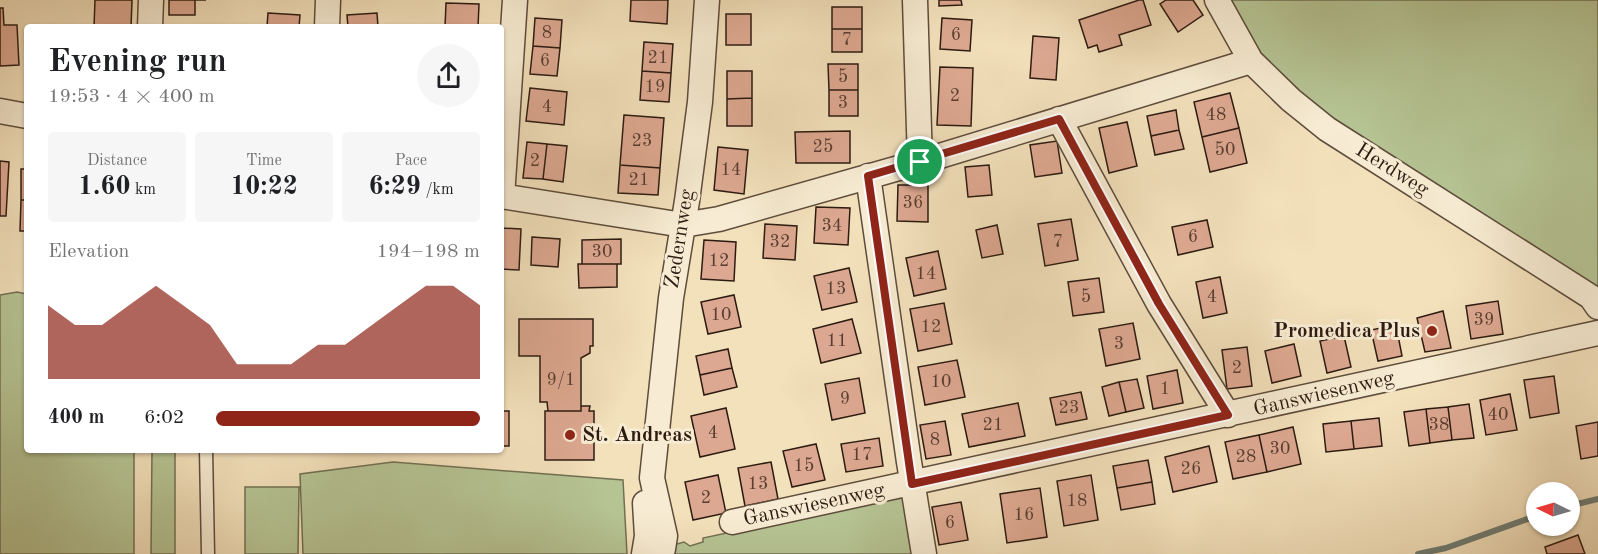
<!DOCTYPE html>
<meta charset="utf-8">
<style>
:root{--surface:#fff;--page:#f6f6f6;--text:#202124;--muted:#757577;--accent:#8f2418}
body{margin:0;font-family:"Old Standard TT",serif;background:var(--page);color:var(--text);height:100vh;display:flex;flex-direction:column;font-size:22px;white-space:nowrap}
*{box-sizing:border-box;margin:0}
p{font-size:20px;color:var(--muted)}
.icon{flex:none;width:33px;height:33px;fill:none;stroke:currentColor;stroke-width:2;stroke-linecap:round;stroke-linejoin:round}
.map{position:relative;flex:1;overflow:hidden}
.panel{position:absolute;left:24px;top:24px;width:480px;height:429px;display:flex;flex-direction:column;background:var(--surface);border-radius:6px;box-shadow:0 2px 4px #0004}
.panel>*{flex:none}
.needle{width:39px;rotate:275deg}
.tools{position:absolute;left:1526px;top:482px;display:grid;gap:12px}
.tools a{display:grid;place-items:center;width:54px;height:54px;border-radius:50%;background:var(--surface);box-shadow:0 2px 4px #0004;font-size:30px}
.pin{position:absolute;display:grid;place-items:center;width:51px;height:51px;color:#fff;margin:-26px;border:3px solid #fff;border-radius:50%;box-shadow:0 2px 6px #0007}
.round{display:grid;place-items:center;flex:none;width:63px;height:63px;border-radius:32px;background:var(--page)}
.overview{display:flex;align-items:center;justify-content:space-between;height:102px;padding:0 24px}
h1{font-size:33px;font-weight:700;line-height:45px}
.figures{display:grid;grid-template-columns:repeat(3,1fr);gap:9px;height:102px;padding:6px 24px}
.figures div{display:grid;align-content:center;border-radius:6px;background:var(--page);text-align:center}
.figures b{font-size:26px;font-weight:700}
.figures small{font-size:16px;font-weight:400}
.figures p{font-size:16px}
.chart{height:168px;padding:12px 24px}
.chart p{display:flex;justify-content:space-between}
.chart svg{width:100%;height:108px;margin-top:6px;fill:var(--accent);opacity:.7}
ul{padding:0 24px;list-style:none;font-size:20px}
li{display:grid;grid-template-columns:96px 72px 1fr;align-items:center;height:45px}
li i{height:15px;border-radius:8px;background:var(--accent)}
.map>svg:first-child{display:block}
.green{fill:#b6c494;stroke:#717052;stroke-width:1.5}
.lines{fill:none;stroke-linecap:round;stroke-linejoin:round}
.stream{stroke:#6f7c73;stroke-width:6}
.building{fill:#dda891;stroke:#2c1b11;stroke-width:1.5}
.service-casing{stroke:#5e4c3c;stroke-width:15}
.minor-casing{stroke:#5e4c3c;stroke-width:27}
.service{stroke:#f7ecd3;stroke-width:12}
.minor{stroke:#f7ecd3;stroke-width:24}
.route-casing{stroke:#fff;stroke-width:12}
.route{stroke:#8f2418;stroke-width:8}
.poi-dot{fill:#8f2418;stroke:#f7ecd3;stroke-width:2}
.labels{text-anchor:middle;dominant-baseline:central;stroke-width:6;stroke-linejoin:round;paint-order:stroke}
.number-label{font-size:18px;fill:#583e31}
.street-label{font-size:21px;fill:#2c1b11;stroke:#f7ecd3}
.poi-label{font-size:21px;font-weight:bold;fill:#2c1b11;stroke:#f7ecd3;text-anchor:end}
</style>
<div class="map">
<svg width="1598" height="554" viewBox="0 0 1598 554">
<rect width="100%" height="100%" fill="#f3e1bc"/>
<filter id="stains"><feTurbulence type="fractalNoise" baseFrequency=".00333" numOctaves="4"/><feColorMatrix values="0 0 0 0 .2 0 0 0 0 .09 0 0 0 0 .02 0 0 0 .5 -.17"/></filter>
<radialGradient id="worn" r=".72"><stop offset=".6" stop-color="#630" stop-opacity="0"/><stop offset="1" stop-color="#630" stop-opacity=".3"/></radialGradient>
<path class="green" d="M 1224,0 L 1598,0 L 1598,307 L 1335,125 L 1253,49 Z
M 17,292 L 27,294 L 27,450 L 134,450 L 134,554 L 0,554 L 0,295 Z
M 152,450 L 175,450 L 175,554 L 151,554 Z
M 393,462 L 623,480 L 627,554 L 303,554 L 300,474 Z
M 245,487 L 299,487 L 298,554 L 245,554 Z
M 905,495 L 914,554 L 670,554 L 673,545 L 684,542 L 690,546 L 703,542 L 703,538 Z"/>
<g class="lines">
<path class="stream" d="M 1569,506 L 1598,499
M 1418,554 L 1446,548 L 1536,516"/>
</g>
<path class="building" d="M 95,0 L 132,0 L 131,27 L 94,27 Z
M 169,0 L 206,0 L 195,0 L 195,15 L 169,15 Z
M 631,0 L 668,0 L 667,24 L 630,21 Z
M 939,0 L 961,0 L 962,5 L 939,6 Z
M 1139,0 L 1143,0 L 1151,25 L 1119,35 L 1122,45 L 1099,52 L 1097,45 L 1088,48 L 1079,20 Z
M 1166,0 L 1193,0 L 1203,15 L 1178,32 L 1160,4 Z
M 446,3 L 479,4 L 478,27 L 445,27 Z
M 832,7 L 862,7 L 862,29 L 832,29 Z
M 0,8 L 3,8 L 4,25 L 17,25 L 19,65 L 0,66 Z
M 268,13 L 300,15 L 299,27 L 267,27 Z
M 377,13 L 378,27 L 348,27 L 347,15 Z
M 726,14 L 751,14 L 751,45 L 726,45 Z
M 535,18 L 562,20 L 560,48 L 533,46 Z
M 942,18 L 972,20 L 970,51 L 940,49 Z
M 832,29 L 862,29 L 862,52 L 832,52 Z
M 1033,36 L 1059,38 L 1056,80 L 1030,78 Z
M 644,42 L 673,44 L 671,73 L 642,71 Z
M 533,46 L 560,48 L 557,76 L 530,74 Z
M 828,64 L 858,64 L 858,90 L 829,90 Z
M 940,67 L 973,68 L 971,126 L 937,125 Z
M 642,71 L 671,73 L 669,102 L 640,100 Z
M 727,71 L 752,71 L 752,98 L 727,99 Z
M 530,88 L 567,92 L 564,125 L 526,121 Z
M 829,90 L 858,90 L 858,116 L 829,116 Z
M 1230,93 L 1239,128 L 1202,137 L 1194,102 Z
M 752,98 L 752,126 L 727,126 L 727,99 Z
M 1176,110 L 1179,130 L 1151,136 L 1147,116 Z
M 624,115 L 664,118 L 660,168 L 620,165 Z
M 1127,122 L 1137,166 L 1109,173 L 1099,128 Z
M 1239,128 L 1247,163 L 1210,172 L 1202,137 Z
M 1179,130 L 1184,149 L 1155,155 L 1151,136 Z
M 850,131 L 850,163 L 796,163 L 795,132 Z
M 1057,141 L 1062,173 L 1035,177 L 1030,145 Z
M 527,142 L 547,144 L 543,179 L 523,178 Z
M 547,144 L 567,146 L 563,182 L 543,179 Z
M 718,147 L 748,150 L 744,194 L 714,190 Z
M 0,161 L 9,162 L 6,216 L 0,216 Z
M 620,165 L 660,168 L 658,195 L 618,193 Z
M 989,165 L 992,195 L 968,197 L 965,167 Z
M 21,169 L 27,169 L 27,200 L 21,200 Z
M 898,185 L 928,185 L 928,222 L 897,221 Z
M 21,200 L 27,200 L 27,231 L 20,231 Z
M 816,207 L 850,208 L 848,245 L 814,243 Z
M 1071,219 L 1078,260 L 1045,266 L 1038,224 Z
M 1207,220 L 1213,247 L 1178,255 L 1172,227 Z
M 765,224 L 797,226 L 795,260 L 763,258 Z
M 997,225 L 1003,254 L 982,258 L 976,230 Z
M 501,228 L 521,229 L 519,270 L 501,269 Z
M 532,237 L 560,239 L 558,267 L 531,265 Z
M 621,239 L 621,264 L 582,264 L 582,240 Z
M 704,240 L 736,242 L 734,281 L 701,279 Z
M 938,251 L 946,289 L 914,296 L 906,258 Z
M 578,264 L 617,264 L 617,287 L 579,288 Z
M 849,268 L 857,302 L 822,310 L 814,276 Z
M 1220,277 L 1227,313 L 1203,318 L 1196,282 Z
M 1099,278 L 1104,312 L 1073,316 L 1068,282 Z
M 734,295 L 741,327 L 708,334 L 701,302 Z
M 1498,301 L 1503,334 L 1471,339 L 1466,306 Z
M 944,303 L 952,344 L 918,351 L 910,309 Z
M 1443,311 L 1451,348 L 1425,352 L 1417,318 Z
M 519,319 L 593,319 L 593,346 L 590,346 L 590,353 L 581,358 L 581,411 L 548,411 L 547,402 L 540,402 L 540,356 L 519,356 Z
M 852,319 L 861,353 L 821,363 L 813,329 Z
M 1133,323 L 1140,359 L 1106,366 L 1099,329 Z
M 1396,325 L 1402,356 L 1378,361 L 1371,330 Z
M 1344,336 L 1351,367 L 1327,373 L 1320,341 Z
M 1294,344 L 1301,376 L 1272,383 L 1265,351 Z
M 1247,347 L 1252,386 L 1227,389 L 1222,350 Z
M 728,349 L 732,368 L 700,375 L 696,356 Z
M 957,360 L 965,397 L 925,405 L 918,367 Z
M 732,368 L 737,387 L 704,395 L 700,375 Z
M 1177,370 L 1183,403 L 1153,409 L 1147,376 Z
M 1554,376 L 1559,413 L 1530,418 L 1524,380 Z
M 859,378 L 865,413 L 832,420 L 825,384 Z
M 1137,379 L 1144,408 L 1126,412 L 1119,382 Z
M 1119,382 L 1126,412 L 1109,416 L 1102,387 Z
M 1081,392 L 1087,419 L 1056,425 L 1050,398 Z
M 1510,394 L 1517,430 L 1486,435 L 1480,400 Z
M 1018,403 L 1025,436 L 969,447 L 962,414 Z
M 1469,404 L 1474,438 L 1452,440 L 1448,407 Z
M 581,406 L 590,406 L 589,411 L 594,411 L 594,460 L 545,460 L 545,411 L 581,411 Z
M 1448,407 L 1452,440 L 1430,443 L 1426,409 Z
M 726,408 L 735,449 L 700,457 L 691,416 Z
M 1426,409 L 1430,443 L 1409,446 L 1404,412 Z
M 501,411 L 509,411 L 509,446 L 501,446 Z
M 1379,418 L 1382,446 L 1354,449 L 1351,421 Z
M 945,421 L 951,455 L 926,459 L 920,425 Z
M 1351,421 L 1354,449 L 1326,452 L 1323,424 Z
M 1598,422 L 1598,456 L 1581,459 L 1576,426 Z
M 1293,427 L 1301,464 L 1267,472 L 1259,435 Z
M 1259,435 L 1267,472 L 1233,479 L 1225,442 Z
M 879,438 L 883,466 L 846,472 L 841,444 Z
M 816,444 L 825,480 L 792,487 L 783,451 Z
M 1209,446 L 1217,482 L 1173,492 L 1165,457 Z
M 1148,460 L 1152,482 L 1117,488 L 1113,466 Z
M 771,462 L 778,499 L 745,506 L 738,468 Z
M 718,475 L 726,513 L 693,520 L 685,482 Z
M 1091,475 L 1098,520 L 1064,526 L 1057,481 Z
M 1152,482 L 1155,504 L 1121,510 L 1117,488 Z
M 1040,488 L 1047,537 L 1007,543 L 1000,494 Z
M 961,502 L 968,540 L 939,545 L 932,507 Z
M 1578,535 L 1585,554 L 1547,554 L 1545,547 Z"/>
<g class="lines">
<defs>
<path id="service" d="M 206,450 L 208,554"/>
<path id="minor" d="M 915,0 L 920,162
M 1217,0 L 1251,61 L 1291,100 L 1327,129 L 1591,297 L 1598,307
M 150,27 L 151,0
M 327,27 L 328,0
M 0,111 L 27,116
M 1059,119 L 1159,304 L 1228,415
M 868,176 L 909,462 L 924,554
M 501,196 L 683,225 L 719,219 L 920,162 L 1251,61
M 502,197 L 515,0
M 732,522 L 1598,333
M 644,554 L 647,536 L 645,503
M 661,554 L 663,549 L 665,536 L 652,478 L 671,298 L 687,201 L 700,102 L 707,0"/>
</defs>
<use href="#service" class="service-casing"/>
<use href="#minor" class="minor-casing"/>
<use href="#service" class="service"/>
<use href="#minor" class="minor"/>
</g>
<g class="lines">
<defs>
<path id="route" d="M 1059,119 L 1159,304 L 1228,415 L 912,484 L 868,176 Z"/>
</defs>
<use href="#route" class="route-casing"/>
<use href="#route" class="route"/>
</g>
<g class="poi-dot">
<circle cx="1432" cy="331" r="6"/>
<circle cx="570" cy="435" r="6"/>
</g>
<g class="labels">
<g class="number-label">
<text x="547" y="33">8</text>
<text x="956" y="35">6</text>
<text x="847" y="40">7</text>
<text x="658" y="58">21</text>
<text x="545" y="61">6</text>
<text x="843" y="77">5</text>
<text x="655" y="87">19</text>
<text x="955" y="96">2</text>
<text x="843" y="103">3</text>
<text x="547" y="107">4</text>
<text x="1216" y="115">48</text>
<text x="642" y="141">23</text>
<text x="823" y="147">25</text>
<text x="1225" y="150">50</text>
<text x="535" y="161">2</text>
<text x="731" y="170">14</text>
<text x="639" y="180">21</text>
<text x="913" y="203">36</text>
<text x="832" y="226">34</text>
<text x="1193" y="237">6</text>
<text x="780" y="242">32</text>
<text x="1058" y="242">7</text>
<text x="602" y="252">30</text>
<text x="719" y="261">12</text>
<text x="926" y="274">14</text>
<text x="836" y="289">13</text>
<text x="1086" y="297">5</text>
<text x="1212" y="297">4</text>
<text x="721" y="315">10</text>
<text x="1484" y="320">39</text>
<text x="931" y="327">12</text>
<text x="837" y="341">11</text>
<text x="1119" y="344">3</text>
<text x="1237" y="368">2</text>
<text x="561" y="380">9/1</text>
<text x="941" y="382">10</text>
<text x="1165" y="389">1</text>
<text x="845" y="399">9</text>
<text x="1069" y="408">23</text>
<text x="1498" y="415">40</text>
<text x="993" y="425">21</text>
<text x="1439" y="425">38</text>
<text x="713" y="433">4</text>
<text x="935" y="440">8</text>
<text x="1280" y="449">30</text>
<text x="862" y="455">17</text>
<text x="1246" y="457">28</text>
<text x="804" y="466">15</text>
<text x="1191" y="469">26</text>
<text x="758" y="484">13</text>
<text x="706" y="498">2</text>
<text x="1077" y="501">18</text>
<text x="1024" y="515">16</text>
<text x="950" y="523">6</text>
</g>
<g class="street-label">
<text transform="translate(1392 170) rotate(32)">Herdweg</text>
<text transform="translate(680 239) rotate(-81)">Zedernweg</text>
<text transform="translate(1324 394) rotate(-13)">Ganswiesenweg</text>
<text transform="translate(814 505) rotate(-12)">Ganswiesenweg</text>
</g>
<g class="poi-label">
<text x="1420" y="331">Promedica Plus</text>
<text x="582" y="435" text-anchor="start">St. Andreas</text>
</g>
</g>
<rect width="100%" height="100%" filter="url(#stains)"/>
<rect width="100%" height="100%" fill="url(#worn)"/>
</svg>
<div class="tools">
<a><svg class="needle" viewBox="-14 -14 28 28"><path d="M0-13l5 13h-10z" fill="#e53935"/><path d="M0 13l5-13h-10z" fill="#757577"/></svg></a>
</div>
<div class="pin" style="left:920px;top:162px;background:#1e9e55"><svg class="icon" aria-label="arrive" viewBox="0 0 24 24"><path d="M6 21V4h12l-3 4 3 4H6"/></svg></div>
<section class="panel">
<div class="overview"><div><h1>Evening run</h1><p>19:53 · 4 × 400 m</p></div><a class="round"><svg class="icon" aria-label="share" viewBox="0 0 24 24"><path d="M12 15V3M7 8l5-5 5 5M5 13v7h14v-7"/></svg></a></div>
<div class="figures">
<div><p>Distance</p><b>1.60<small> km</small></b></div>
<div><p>Time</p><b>10:22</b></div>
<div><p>Pace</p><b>6:29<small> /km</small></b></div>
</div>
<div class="chart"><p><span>Elevation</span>194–198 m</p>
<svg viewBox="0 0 160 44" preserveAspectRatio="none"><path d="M0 44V14L10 22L20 22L30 14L40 6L50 14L60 22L70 38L80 38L90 38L100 30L110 30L120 22L130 14L140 6L150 6L160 14V44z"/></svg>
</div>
<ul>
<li><b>400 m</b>6:02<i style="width:100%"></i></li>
</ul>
</section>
</div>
